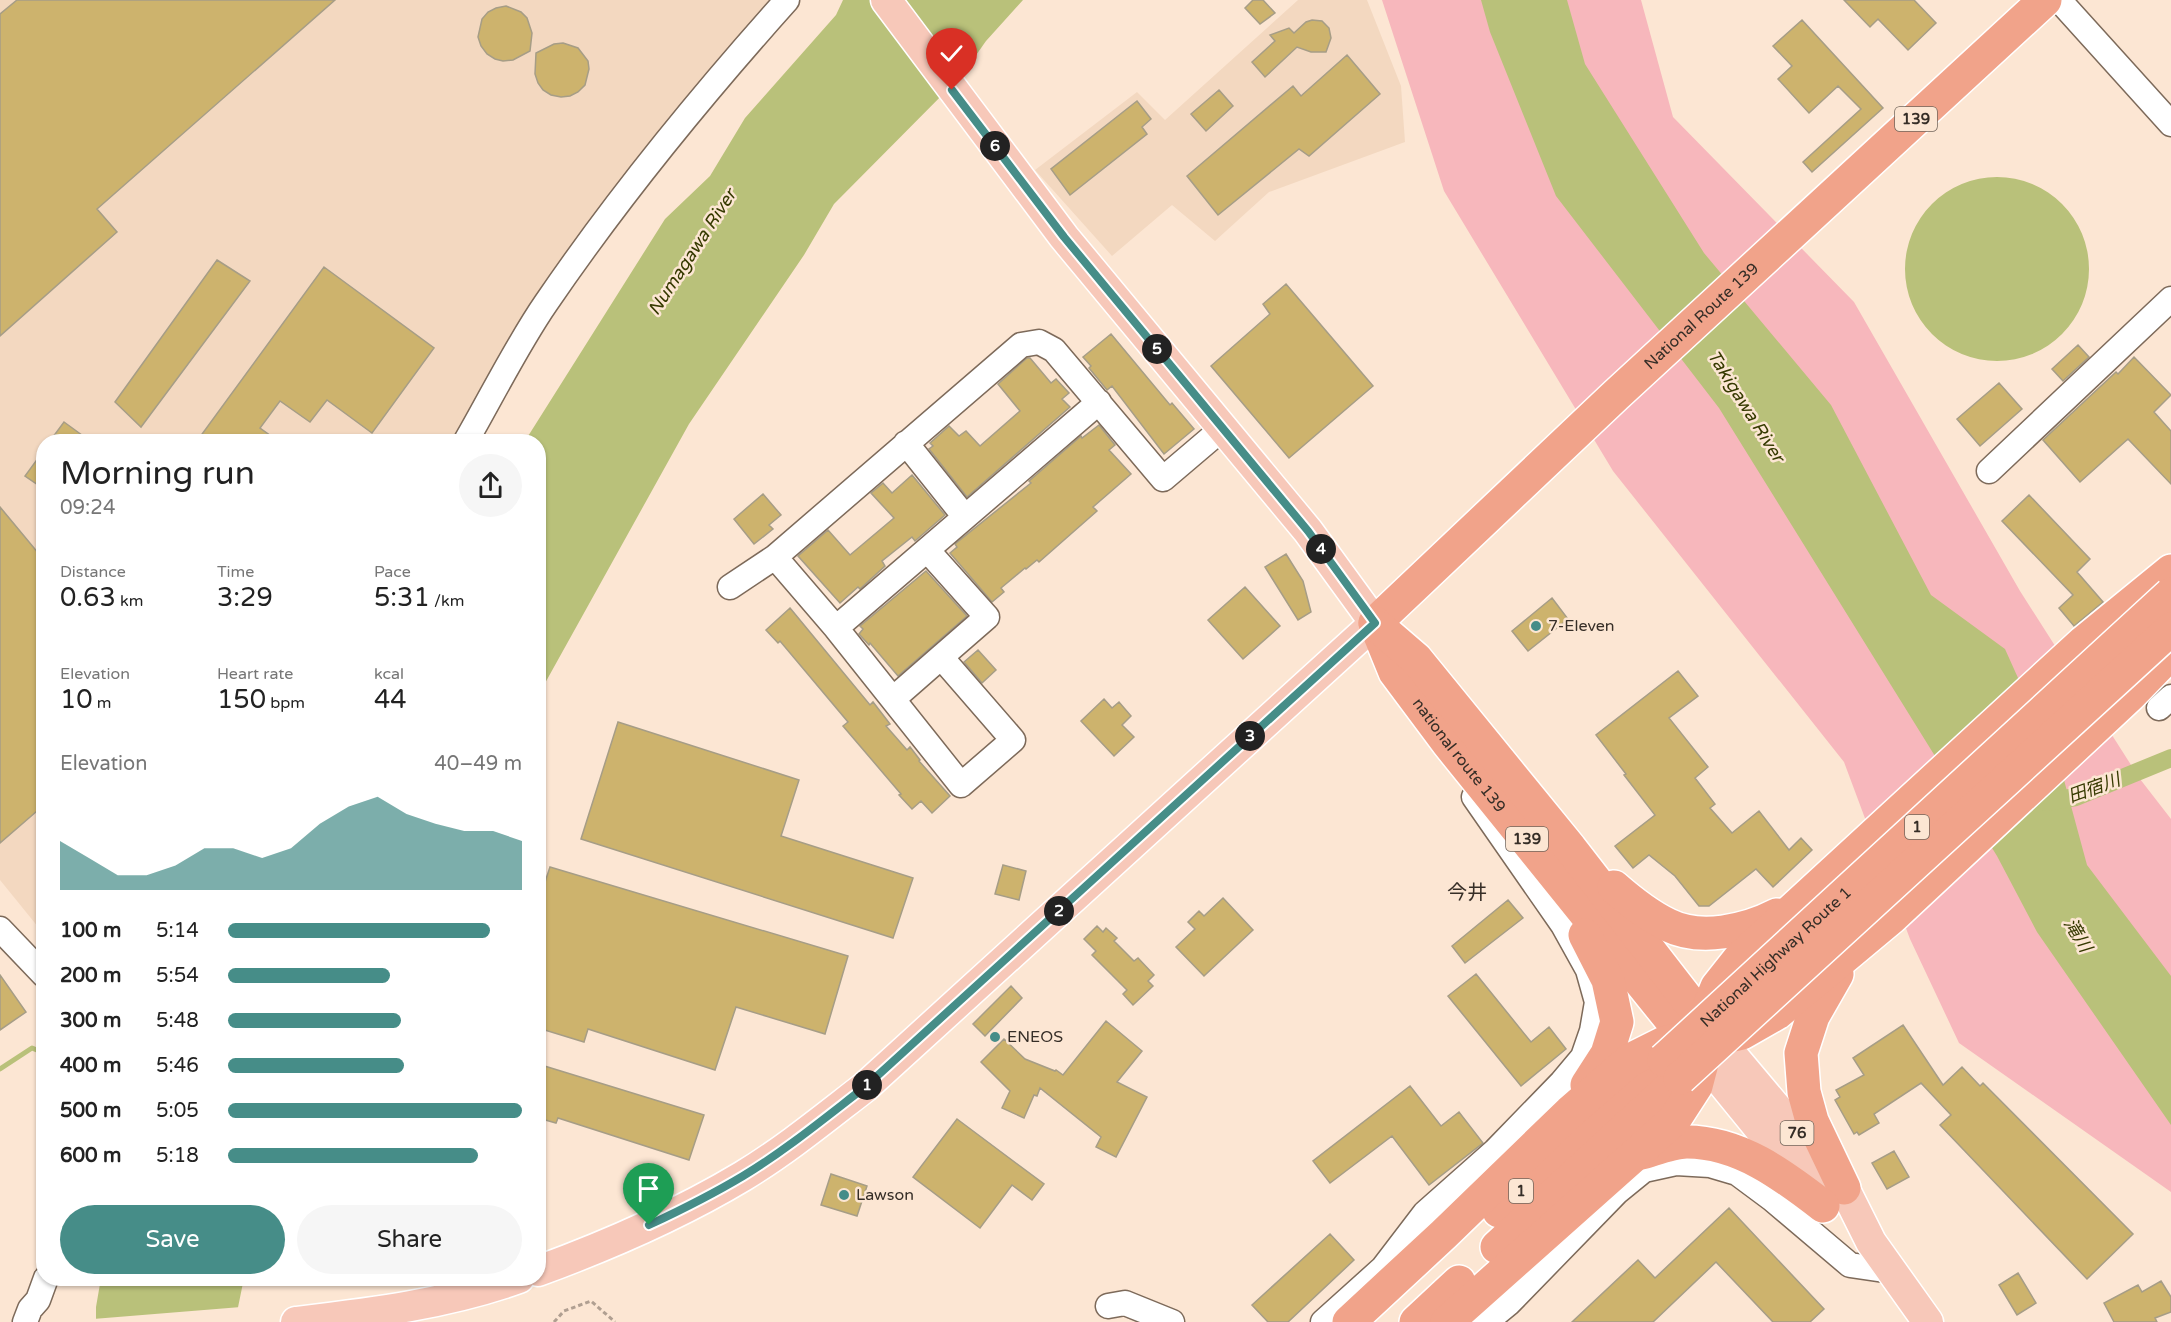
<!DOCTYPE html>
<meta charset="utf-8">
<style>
:root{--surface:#fff;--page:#f6f6f6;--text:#222;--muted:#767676;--accent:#468d88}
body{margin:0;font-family:"Varela Round","Noto Sans JP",sans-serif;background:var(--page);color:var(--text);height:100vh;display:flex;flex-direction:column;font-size:22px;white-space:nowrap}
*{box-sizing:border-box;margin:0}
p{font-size:20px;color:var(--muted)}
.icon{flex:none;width:33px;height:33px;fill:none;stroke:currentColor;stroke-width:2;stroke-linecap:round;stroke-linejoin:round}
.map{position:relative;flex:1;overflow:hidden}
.details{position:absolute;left:36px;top:434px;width:510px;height:852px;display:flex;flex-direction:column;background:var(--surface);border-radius:24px;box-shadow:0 2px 4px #0004}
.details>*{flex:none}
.pin{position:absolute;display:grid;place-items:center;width:51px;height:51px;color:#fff;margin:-62px -26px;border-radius:50% 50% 50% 0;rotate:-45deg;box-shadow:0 0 6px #0007}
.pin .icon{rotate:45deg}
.km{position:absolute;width:30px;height:30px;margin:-15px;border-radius:50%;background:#222;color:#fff;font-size:16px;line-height:30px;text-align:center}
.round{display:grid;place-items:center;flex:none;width:63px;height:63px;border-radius:32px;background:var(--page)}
.headline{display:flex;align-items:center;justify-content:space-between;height:102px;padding:0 24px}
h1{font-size:33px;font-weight:600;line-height:45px}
.figures{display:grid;grid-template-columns:repeat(3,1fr);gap:9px;height:102px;padding:6px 24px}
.figures div{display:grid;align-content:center}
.figures b{font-size:26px;font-weight:600}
.figures small{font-size:16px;font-weight:400}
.figures p{font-size:16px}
.chart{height:168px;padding:12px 24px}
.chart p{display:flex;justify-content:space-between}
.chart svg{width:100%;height:108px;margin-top:6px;fill:var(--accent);opacity:.7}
.action{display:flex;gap:12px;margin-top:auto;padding:12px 24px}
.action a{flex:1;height:69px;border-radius:36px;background:var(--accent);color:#fff;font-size:24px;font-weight:600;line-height:69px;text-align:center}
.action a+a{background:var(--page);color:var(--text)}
ul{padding:0 24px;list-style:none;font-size:20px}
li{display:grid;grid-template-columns:96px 72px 1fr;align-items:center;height:45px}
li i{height:15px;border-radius:8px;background:var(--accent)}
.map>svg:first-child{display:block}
.built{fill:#f3d8c0}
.green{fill:#f7b7bc}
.water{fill:#b9c17a}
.pier{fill:#fce6d3}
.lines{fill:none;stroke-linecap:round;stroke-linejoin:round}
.stream{stroke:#b9c17a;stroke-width:5}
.canal{stroke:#b9c17a;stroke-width:18}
.building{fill:#cdb36d;stroke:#a69d86;stroke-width:1.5}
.minor-casing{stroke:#7d6a5a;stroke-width:27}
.major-casing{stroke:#fff;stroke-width:33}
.highway-casing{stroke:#fff;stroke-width:36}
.path{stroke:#b09f91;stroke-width:3;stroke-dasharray:4.5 3;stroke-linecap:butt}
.minor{stroke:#fff;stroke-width:24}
.major{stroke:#f7c8b9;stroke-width:30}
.highway{stroke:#f1a38a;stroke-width:33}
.highway-bridge-casing{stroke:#fff;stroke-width:36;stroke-linecap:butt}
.highway-bridge{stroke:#f1a38a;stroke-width:33}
.route-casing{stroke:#fff;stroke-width:12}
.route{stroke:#468d88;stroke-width:8}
.poi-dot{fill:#468d88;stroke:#fce6d3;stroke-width:2}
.labels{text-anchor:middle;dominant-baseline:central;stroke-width:5;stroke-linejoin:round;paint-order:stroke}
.shield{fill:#fce6d3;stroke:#71655b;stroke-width:1.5}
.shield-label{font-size:15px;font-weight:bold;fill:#362e27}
.street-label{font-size:16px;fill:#362e27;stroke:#fce6d3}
.poi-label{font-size:16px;fill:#362e27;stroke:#fce6d3;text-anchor:start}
.water-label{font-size:18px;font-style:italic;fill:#363a00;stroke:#fce6d3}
.quarter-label{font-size:20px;fill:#362e27;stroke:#fce6d3}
</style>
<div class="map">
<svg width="2171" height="1322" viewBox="0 0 2171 1322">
<rect width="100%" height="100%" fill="#fce6d3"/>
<path class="built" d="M 0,0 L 771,0 L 459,441 L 44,441 L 43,933 L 0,880 Z
M 1298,0 L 1367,0 L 1401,86 L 1405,142 L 1269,192 L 1215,241 L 1172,205 L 1112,256 L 1035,170 L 1137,92 L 1165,120 Z"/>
<path class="green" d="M 1382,0 L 1641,0 L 1673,117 L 1854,302 L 2020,591 L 2140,779 L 2171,819 L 2171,1192 L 1959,1043 L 1910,939 L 1844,762 L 1613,471 L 1444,191 Z"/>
<path class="water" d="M 843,0 L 1023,0 L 986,41 L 962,75 L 834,204 L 804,255 L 689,424 L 539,694 L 538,441 L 525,441 L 665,219 L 710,176 L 745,118 L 836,15 Z
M 1481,0 L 1567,0 L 1585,64 L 1704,253 L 1831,405 L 1931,595 L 2005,649 L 2064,780 L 2087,865 L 2171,976 L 2171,1125 L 2037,932 L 1997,856 L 1719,408 L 1556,196 L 1490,32 Z
M1905 269a92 92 0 1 1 184 0a92 92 0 1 1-184 0Z
M 101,1278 L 244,1278 L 235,1322 L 96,1322 L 96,1307 Z"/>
<path class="pier" d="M 241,1307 L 238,1322 L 93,1322 L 93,1319 Z"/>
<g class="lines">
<path class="stream" d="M 0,1069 L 32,1048 L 44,1053"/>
<path class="canal" d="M 2046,802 L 2076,797 L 2171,758"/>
</g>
<path class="building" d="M 17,0 L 335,0 L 97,209 L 117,232 L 0,336 L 0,14 Z
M 1253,0 L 1263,0 L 1275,13 L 1260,24 L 1245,8 Z
M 1844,0 L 1914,0 L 1936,23 L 1908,50 L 1878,19 L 1870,27 Z
M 506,6 L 521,12 L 527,18 L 532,33 L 530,51 L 513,60 L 503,61 L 495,59 L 487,54 L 481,46 L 478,37 L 482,19 L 488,12 L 496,8 Z
M 1312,20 L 1322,21 L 1329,28 L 1331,38 L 1326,52 L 1311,52 L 1297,47 L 1265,77 L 1252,62 L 1275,41 L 1270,35 L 1289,28 L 1294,33 L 1306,22 Z
M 1802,20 L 1883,108 L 1812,172 L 1803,162 L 1861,109 L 1838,86 L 1809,113 L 1778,79 L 1792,66 L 1773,46 Z
M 563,43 L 578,48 L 588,61 L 589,69 L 585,85 L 578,92 L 570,96 L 561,97 L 551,95 L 543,90 L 538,83 L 535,74 L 536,53 L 554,44 Z
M 1347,55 L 1380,94 L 1309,156 L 1299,149 L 1218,215 L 1187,176 L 1293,86 L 1301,96 Z
M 1219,90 L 1233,106 L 1206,131 L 1191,114 Z
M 1137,101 L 1151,119 L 1142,127 L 1147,134 L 1070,195 L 1051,169 Z
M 217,260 L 250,281 L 141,427 L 115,402 Z
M 324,267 L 434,348 L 372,433 L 327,400 L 310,422 L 280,401 L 260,428 L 278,441 L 197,441 Z
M 1286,284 L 1373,386 L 1289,458 L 1211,366 L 1270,314 L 1263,304 Z
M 1111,334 L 1170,405 L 1172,403 L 1194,429 L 1164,454 L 1112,386 L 1107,390 L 1089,368 L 1091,366 L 1083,357 Z
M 2078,345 L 2089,357 L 2063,381 L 2052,369 Z
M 2134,357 L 2171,395 L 2154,412 L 2171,431 L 2171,484 L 2128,439 L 2080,482 L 2043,440 L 2116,372 L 2118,374 Z
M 1027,358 L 1030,358 L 1051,383 L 1056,379 L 1069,393 L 1062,399 L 1070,407 L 967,497 L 929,449 L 933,446 L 930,443 L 949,426 L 959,436 L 966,431 L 980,446 L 1020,411 L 998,384 Z
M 1999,383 L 2022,409 L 1980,446 L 1957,419 Z
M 64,422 L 90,441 L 50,441 Z
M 1099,425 L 1115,445 L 1109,450 L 1131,474 L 1093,507 L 1097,511 L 1039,562 L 1037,560 L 1026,569 L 1025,568 L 1001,588 L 1004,592 L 992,602 L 950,553 L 957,547 L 955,544 L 1031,483 L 1029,481 L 1081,436 L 1082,438 Z
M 44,450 L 44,489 L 25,476 Z
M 912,475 L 945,515 L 915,541 L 912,537 L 882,561 L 885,566 L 860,589 L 858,587 L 840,603 L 798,556 L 828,530 L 850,555 L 894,518 L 871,493 L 883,483 L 892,493 Z
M 763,494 L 781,515 L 769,525 L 773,529 L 754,544 L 734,519 Z
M 2029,495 L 2090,559 L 2077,572 L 2103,602 L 2074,626 L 2059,608 L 2073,595 L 2002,521 Z
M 0,507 L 44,560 L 44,805 L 0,843 Z
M 1286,554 L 1303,581 L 1311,612 L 1298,620 L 1265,567 Z
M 926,571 L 967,616 L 898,676 L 870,643 L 869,645 L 859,634 L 863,629 L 860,626 Z
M 1245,587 L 1280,626 L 1243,659 L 1208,620 Z
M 1552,598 L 1568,619 L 1528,651 L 1512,631 Z
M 790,608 L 870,705 L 873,702 L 890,724 L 886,726 L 907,750 L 910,747 L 920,760 L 919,761 L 950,796 L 932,813 L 921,801 L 912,809 L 899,795 L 901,794 L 843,726 L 848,722 L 780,641 L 778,643 L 766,630 Z
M 978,650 L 996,670 L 982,683 L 964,662 Z
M 1678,671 L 1698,696 L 1669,718 L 1708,767 L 1695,778 L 1715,804 L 1710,808 L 1732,833 L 1759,811 L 1789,850 L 1801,838 L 1812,850 L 1773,887 L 1756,869 L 1709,906 L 1699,906 L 1675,876 L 1649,855 L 1633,868 L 1615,846 L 1655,815 L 1624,775 L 1626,774 L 1596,735 Z
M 1104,699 L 1112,708 L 1119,702 L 1131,716 L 1122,725 L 1134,737 L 1114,756 L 1081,721 Z
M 618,722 L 799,780 L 781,836 L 913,878 L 893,938 L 581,839 Z
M 1003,865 L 1026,871 L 1019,900 L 995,894 Z
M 550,867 L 848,956 L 825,1034 L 736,1007 L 715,1070 L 588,1029 L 584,1042 L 538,1028 L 538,903 Z
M 1223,898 L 1253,930 L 1204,976 L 1176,947 L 1195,929 L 1188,922 L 1199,911 L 1204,916 Z
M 1508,900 L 1523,918 L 1465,963 L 1452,946 Z
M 1097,926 L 1103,932 L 1106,928 L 1117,938 L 1114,941 L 1134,961 L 1138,958 L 1154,975 L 1148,981 L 1153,986 L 1133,1005 L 1123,994 L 1127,990 L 1092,955 L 1096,951 L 1084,939 Z
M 1476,974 L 1531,1042 L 1549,1027 L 1566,1049 L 1521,1086 L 1448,996 Z
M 0,975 L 26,1012 L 0,1030 Z
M 1011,986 L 1022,998 L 985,1036 L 973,1024 Z
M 1106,1021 L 1142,1051 L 1117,1082 L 1147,1097 L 1116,1157 L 1096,1147 L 1101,1137 L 1040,1088 L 1037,1096 L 1034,1095 L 1024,1118 L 1002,1108 L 1010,1091 L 981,1062 L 1004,1039 L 1025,1059 L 1055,1071 L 1056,1070 L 1063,1075 Z
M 1903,1025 L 1943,1085 L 1962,1067 L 1980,1086 L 1983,1083 L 2133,1234 L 2087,1279 L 1940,1125 L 1951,1115 L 1921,1083 L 1874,1114 L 1879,1123 L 1859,1135 L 1857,1132 L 1854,1134 L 1835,1100 L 1840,1097 L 1836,1090 L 1864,1075 L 1853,1058 Z
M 538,1064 L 704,1115 L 689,1160 L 558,1118 L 556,1123 L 538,1118 Z
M 1410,1086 L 1441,1126 L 1459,1112 L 1483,1143 L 1429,1185 L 1392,1136 L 1330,1183 L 1313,1161 Z
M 957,1119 L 1044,1184 L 1032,1200 L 1012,1185 L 980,1228 L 913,1177 Z
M 1894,1151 L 1909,1177 L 1887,1189 L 1872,1163 Z
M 831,1174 L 867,1186 L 857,1216 L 821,1205 Z
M 1729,1208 L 1824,1309 L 1810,1322 L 1773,1322 L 1716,1262 L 1653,1322 L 1572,1322 L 1638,1260 L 1655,1278 Z
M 1330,1234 L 1354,1260 L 1288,1322 L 1268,1322 L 1252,1305 Z
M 2018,1273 L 2036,1303 L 2017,1315 L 1999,1285 Z
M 2161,1281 L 2171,1297 L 2171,1312 L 2155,1318 L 2157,1322 L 2114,1322 L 2104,1303 L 2138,1285 L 2142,1292 Z"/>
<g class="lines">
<defs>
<path id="minor" d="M 2059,0 L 2171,124
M 466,441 C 492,396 517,345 546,303 C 619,196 701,96 787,0
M 906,443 L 965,517
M 1989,471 L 2171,299
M 928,551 L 987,617 L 941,657
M 775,557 L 836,628 L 961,785 L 1013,740 L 941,657 L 893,699
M 730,587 L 775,557 L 1021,345 L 1039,342 L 1054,350 L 1163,479 L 1223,428
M 836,628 L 1099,402
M 2159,708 L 2171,697
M 0,929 L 44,975
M 1108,1306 L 1125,1303 L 1172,1322
M 25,1322 L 30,1309 L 38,1300 L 46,1278
M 1323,1322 L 1383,1268 L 1425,1213 L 1495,1151 L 1562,1082 L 1583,1057 L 1592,1031 L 1597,1002 L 1588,970 L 1563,925 L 1474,797
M 1486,1322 L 1509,1303 L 1617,1192 L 1644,1170 L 1676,1163 L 1710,1165 L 1737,1173 L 1772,1199 L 1850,1265 L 1891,1271"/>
<path id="major" d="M 1711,1030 L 1844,1188 L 1871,1242 L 1928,1322
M 1693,1047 L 1808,1188
M 538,1271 C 609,1245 678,1215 743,1176 C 786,1150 826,1117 865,1087 L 1375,623 L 1308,531 L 1064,237 L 886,0
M 296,1322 C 371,1313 447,1304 519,1278"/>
<g id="highway">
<path id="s1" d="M 1375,623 L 1616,395 L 2045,0"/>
<path id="s2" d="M 1375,623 L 1395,672 L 1448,743 L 1693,1047"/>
<path d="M 1380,628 L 1416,659 L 1570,848 L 1711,1030"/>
<path d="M 1614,887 C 1630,901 1649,916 1668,925 C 1700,941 1746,931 1777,915"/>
<path d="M 1585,935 L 1608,980 L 1617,1022 L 1607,1054 L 1587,1085"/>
<path d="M 1837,974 L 1813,1016 L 1801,1053 L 1804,1092 L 1812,1121 L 1844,1188"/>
<path d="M 1699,1031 L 1717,987 L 1740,958 L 2084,642 L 2171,571"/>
<path d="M 1734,1035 L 1742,1033 L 1777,1013 L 1892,917 L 2130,695 L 2171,653"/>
<path d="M 1642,1153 C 1656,1149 1673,1142 1687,1142 C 1739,1142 1783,1175 1823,1206"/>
<path d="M 1499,1211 L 1664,1060"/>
<path d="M 1497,1247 L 1680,1078"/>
<path d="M 1349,1322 L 1444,1234 L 1570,1112 L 1630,1060 L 1664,1043 L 1695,1035"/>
<path d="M 1416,1322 L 1459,1282"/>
<path d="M 1447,1322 L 1674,1120 L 1696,1086 L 1707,1044"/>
</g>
</defs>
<use href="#minor" class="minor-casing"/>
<use href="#major" class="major-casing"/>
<use href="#highway" class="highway-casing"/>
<path class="path" d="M 554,1322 L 564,1311 L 591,1301 L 615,1322"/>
<use href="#minor" class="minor"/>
<use href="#major" class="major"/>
<use href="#highway" class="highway"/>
<defs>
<g id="highway-bridge">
<path id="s3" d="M 1664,1060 L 2171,594"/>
<path d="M 1680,1078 L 2171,629"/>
</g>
</defs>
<use href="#highway-bridge" class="highway-bridge-casing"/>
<use href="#highway-bridge" class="highway-bridge"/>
</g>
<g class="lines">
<defs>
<path id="route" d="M 649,1225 C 681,1210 713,1194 743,1176 C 786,1150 826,1117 865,1087 L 1375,623 L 1308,531 L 1064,237 L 952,90"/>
</defs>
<use href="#route" class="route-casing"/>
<use href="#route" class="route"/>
</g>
<g class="poi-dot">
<circle cx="1536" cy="626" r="6"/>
<circle cx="995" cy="1037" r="6"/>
<circle cx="844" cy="1195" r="6"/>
</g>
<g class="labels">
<g class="shield">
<rect x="1895" y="107" width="42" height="24" rx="4.5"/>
<rect x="1905" y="815" width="24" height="24" rx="4.5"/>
<rect x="1506" y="827" width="42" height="24" rx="4.5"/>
<rect x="1780.5" y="1121" width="33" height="24" rx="4.5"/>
<rect x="1509" y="1179" width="24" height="24" rx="4.5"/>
</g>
<g class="shield-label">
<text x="1916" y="119">139</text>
<text x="1917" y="827">1</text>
<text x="1527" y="839">139</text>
<text x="1797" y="1133">76</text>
<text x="1521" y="1191">1</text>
</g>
<g class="street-label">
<text stroke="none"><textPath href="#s1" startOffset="448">National Route 139</textPath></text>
<text stroke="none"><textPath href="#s2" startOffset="158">national route 139</textPath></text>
<text stroke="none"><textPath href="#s3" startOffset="152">National Highway Route 1</textPath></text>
</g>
<g class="poi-label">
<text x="1548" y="626">7-Eleven</text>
<text x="1007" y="1037">ENEOS</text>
<text x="856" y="1195">Lawson</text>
</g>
<g class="water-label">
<text transform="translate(692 252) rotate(-57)">Numagawa River</text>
<text transform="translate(1746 406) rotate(58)">Takigawa River</text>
<text transform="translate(2094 788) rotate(-20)">田宿川</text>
<text transform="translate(2078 935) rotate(59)">滝川</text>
</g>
<g class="quarter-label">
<text x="1467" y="893">今井</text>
</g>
</g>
</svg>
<div class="pin" style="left:649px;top:1225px;background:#1e9e55"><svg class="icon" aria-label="arrive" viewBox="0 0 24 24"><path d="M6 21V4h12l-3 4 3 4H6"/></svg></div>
<div class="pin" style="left:952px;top:90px;background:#d93025"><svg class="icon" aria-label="check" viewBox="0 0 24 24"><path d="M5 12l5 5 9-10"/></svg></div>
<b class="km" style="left:867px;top:1085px">1</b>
<b class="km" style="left:1059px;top:911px">2</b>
<b class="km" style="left:1250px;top:736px">3</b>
<b class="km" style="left:1321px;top:549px">4</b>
<b class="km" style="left:1157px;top:349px">5</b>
<b class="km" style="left:995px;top:146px">6</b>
<section class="details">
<div class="headline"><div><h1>Morning run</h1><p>09:24</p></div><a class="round"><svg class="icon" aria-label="share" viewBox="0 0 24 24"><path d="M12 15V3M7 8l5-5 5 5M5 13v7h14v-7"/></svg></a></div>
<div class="figures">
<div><p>Distance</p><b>0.63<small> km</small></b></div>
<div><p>Time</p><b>3:29</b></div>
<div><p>Pace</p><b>5:31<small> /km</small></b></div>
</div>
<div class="figures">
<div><p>Elevation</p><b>10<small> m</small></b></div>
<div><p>Heart rate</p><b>150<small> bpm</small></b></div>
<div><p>kcal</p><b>44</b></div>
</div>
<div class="chart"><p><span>Elevation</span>40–49 m</p>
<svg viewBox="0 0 160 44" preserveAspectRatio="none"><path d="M0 44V24L10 31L20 38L30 38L40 34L50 27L60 27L70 31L80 27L90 17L100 10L110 6L120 13L130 17L140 20L150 20L160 24V44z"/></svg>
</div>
<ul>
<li><b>100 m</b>5:14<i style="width:89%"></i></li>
<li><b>200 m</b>5:54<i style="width:55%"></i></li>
<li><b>300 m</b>5:48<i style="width:59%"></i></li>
<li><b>400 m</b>5:46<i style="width:60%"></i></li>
<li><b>500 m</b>5:05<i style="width:100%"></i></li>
<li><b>600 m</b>5:18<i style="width:85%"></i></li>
</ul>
<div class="action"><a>Save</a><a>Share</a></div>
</section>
</div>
